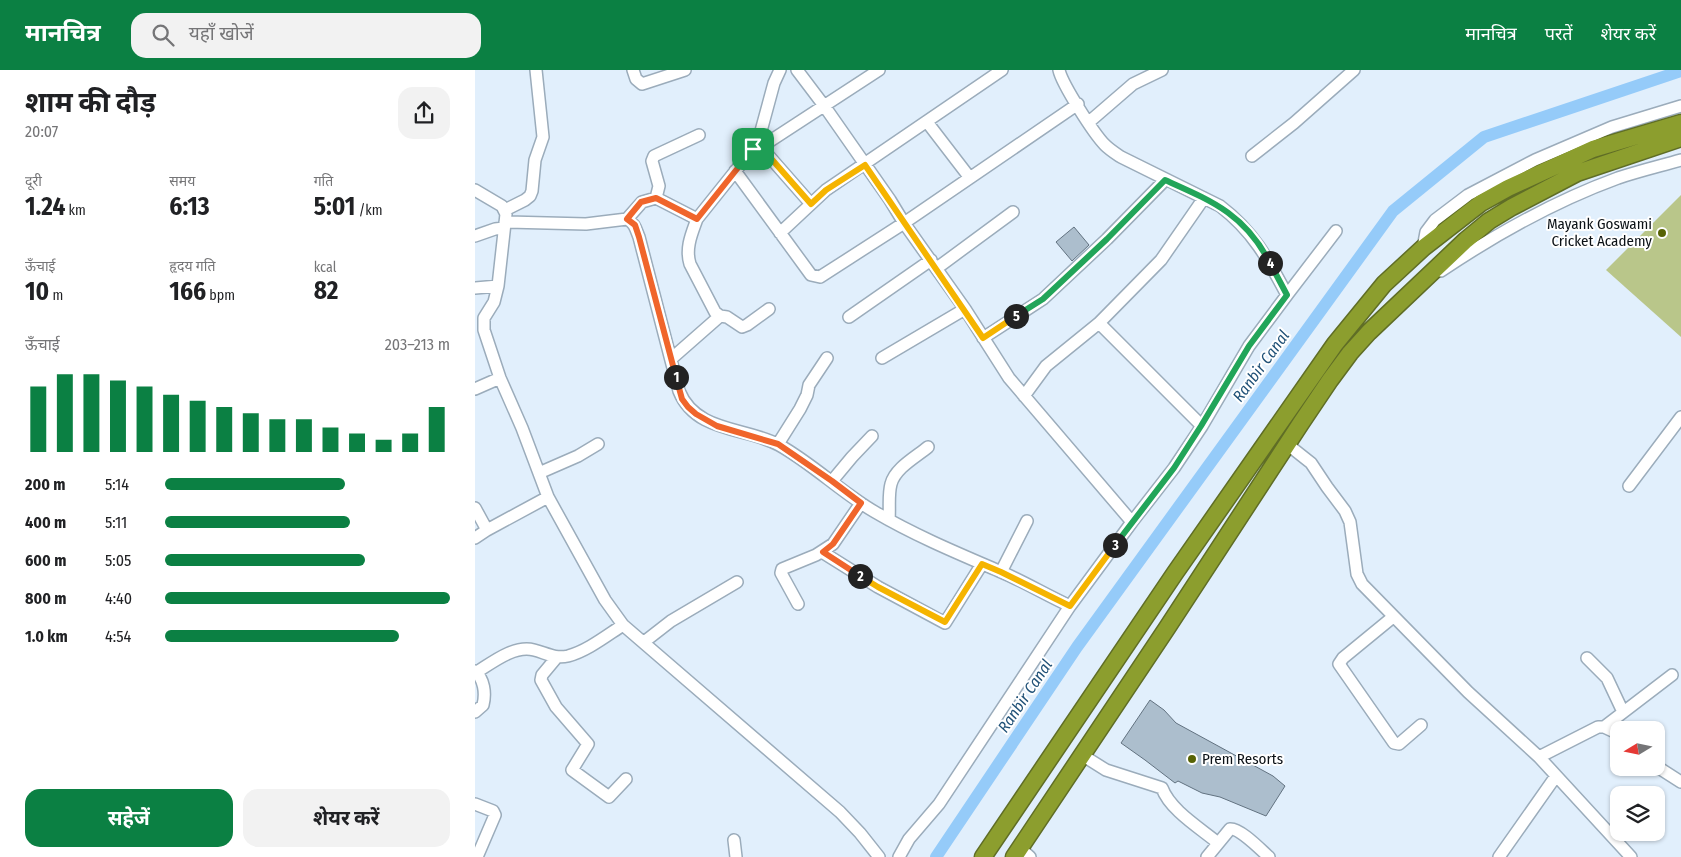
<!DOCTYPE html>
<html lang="hi">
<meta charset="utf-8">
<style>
:root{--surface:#fff;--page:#f2f2f2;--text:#202124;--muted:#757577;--accent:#0b8043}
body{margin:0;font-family:"Fira Sans Condensed","Noto Sans Devanagari",sans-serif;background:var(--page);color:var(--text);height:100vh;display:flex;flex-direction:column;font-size:19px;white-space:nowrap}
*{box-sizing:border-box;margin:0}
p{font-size:16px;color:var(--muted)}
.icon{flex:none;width:28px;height:28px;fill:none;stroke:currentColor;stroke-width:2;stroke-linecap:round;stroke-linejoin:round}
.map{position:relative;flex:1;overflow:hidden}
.side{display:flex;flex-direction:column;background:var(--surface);width:475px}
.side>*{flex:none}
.needle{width:32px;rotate:260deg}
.controls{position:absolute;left:1135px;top:651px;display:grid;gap:10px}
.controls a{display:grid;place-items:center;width:55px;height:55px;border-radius:10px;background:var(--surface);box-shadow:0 1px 4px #0004;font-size:25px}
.pin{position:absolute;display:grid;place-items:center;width:42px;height:42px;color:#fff;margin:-21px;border-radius:10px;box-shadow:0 2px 8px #0006}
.km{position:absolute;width:25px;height:25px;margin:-12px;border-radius:50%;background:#222;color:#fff;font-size:14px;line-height:25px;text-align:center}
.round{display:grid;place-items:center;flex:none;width:52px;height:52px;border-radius:15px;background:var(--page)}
.headline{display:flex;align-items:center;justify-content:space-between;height:85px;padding:0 25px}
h1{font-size:28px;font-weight:700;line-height:38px}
.stats{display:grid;grid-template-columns:repeat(3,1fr);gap:8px;height:85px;padding:5px 25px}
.stats div{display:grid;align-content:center}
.stats b{font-size:25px;font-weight:700}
.stats small{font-size:14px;font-weight:400}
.stats p{font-size:14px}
.chart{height:140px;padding:10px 25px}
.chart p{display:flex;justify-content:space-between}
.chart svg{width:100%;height:90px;margin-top:5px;stroke:var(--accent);stroke-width:6}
.cta{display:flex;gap:10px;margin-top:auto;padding:10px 25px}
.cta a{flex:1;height:58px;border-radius:15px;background:var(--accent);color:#fff;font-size:20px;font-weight:700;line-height:58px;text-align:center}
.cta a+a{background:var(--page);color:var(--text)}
ul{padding:0 25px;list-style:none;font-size:16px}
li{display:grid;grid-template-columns:80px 60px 1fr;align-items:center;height:38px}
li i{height:12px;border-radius:6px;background:var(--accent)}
header{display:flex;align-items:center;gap:30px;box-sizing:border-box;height:70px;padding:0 25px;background:var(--accent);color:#fff}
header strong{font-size:24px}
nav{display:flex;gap:28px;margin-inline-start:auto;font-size:18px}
.search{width:350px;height:45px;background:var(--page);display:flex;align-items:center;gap:12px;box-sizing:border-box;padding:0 18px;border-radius:15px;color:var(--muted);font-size:19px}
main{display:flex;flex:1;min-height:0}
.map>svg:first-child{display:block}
.green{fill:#b9c68a}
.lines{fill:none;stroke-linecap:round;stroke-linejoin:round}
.canal{stroke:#95cbf9;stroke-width:12}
.building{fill:#acbecd;stroke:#627280}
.minor-casing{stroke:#9bacbb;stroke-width:14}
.highway-casing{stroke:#5f6d26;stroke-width:19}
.minor{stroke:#fff;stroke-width:11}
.highway{stroke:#8c9e2e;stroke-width:16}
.split-1-casing{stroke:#fff;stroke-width:10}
.split-2-casing{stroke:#fff;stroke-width:10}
.split-3-casing{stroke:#fff;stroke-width:10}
.split-4-casing{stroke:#fff;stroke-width:10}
.split-5-casing{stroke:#fff;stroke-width:10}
.split-6-casing{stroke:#fff;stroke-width:10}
.split-1{stroke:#f0652b;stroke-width:6}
.split-2{stroke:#f0652b;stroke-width:6}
.split-3{stroke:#f5b400;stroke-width:6}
.split-4{stroke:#22a559;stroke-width:6}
.split-5{stroke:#22a559;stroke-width:6}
.split-6{stroke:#f5b400;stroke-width:6}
.poi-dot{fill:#576305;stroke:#fff;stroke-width:2}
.labels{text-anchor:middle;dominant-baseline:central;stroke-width:4;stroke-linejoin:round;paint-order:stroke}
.poi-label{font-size:15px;fill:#0b1116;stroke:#fff;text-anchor:end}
.water-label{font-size:16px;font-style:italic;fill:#215278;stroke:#fff}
</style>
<header>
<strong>मानचित्र</strong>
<div class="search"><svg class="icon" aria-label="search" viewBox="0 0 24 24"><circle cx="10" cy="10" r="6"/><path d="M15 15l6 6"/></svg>यहाँ खोजें</div>
<nav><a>मानचित्र</a><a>परतें</a><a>शेयर करें</a></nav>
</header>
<main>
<section class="side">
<div class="headline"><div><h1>शाम की दौड़</h1><p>20:07</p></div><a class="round"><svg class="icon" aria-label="share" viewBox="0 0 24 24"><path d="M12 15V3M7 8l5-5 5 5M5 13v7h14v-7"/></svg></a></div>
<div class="stats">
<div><p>दूरी</p><b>1.24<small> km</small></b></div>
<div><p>समय</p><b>6:13</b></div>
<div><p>गति</p><b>5:01<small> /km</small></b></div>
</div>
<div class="stats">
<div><p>ऊँचाई</p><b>10<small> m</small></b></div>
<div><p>हृदय गति</p><b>166<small> bpm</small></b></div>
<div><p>kcal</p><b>82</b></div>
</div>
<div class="chart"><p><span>ऊँचाई</span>203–213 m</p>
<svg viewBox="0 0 160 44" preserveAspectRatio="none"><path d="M5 44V12M15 44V6M25 44V6M35 44V9M45 44V12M55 44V16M65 44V19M75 44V22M85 44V25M95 44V28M105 44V28M115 44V32M125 44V35M135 44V38M145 44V35M155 44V22"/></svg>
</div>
<ul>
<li><b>200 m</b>5:14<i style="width:63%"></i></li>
<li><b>400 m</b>5:11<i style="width:65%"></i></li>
<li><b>600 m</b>5:05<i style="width:70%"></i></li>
<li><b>800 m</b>4:40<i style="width:100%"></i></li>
<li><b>1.0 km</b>4:54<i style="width:82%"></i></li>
</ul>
<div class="cta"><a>सहेजें</a><a>शेयर करें</a></div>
</section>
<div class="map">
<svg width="1206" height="787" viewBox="0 0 1206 787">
<rect width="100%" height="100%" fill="#e1effc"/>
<path class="green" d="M 1206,125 L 1206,267 L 1131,200 Z"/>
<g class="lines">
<path class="canal" d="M 461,787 L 602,577 L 918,141 L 1009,67 L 1206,1"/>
</g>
<path class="building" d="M 599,157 L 614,175 L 597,191 L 581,172 Z
M 675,630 L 689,640 L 701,653 L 798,706 L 810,716 L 791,746 L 745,727 L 727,723 L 703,711 L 700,713 L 670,690 L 646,673 Z"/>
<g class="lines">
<defs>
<path id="minor" d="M 158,0 L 161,9 L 167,14 L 210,0
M 322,0 L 350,37 L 415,130 L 429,153 L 490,239 L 534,308 L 657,452
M 452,52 L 495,108
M 614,52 L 658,14 L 687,0
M 286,77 L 336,134
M 278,79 L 286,77 L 404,0
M 777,86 L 819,53 L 879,0
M 260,101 L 336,205 L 345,207 L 429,153 L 603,34
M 0,120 L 27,136 L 31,144 L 23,216 L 19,232 L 9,248 L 9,260 L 25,308 L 47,358 L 73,427 L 130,530 L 148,555 L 365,742 L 385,763 L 404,787
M 181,128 L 184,116 L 177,91 L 179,86 L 224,65
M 30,140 L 50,130 L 55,126 L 57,121 L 60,90 L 68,67 L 61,0
M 152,149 L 167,132 L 181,128 L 222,149 L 278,79 L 286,61 L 299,13 L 305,0
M 222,149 C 217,163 210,178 215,194 L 240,242 L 245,246 L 252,247 L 267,257 L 272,255 L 294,239
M 30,152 L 111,154 L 152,149 C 160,153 161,160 164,167 L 204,321 C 221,363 271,357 304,375 C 338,394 367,423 400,442 C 439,465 482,483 524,501 C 548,511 571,525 595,536
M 305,163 L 351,120 L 527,0
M 0,166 L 20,159 L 29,158
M 948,178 L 951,162 L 960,150 L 993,125 L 1060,90 L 1137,57 L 1206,36
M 462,198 L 538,142
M 966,201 C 1021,164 1080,131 1143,108 C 1164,101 1185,96 1206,90
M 0,218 L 23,216
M 812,225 L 861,161
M 374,247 L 456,190
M 624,253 L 686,190 L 729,128
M 508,268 L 568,229 L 632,169 L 690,110
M 407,288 L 490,239
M 196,289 L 245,246
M 0,319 L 25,308
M 549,326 L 571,296 L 624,253 L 727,356
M 303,374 L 325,339 L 332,325 L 334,315 L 352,288
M 812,374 L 836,393 L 852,417 L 870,441 L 875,452 L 882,504 L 887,514 L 993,622 L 1064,687 L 1156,787
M 64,403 L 103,386 L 123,374
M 357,411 L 377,387 L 397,366
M 1154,416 L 1206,347
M 0,438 L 12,460 L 73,427
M 414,450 C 415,438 413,425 416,414 C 420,398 441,387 453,377
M 0,468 L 12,460
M 347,482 L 403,517 L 470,553 L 507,494
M 526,502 L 552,451
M 323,534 L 306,503 L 307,499 L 341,485 L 358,474 L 386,433
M 918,547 L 868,588 L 864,594 L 919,673 L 924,674 L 946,655
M 169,572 L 196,551 L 262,512
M 82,587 L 67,605 L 66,610 L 81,637 L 113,674 L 97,700 L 134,727 L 151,709
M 1112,588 L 1132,608 L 1148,642
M 0,601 C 9,609 11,623 8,635 L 0,642
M 2,602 C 18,592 39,575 59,580 C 71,583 80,589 93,586 C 112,581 131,566 148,555
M 1129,657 L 1197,605
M 607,685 L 631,700 L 687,718 C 695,740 725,758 743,773
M 1064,687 L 1123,657 L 1129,657 L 1144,664
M 1181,696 L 1206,712
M 0,734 L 18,741 L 20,745 L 2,787
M 259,770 L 261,787
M 545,778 L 555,787
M 424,787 L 434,769 L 464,734 L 595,536 L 657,452 L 699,398 L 727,356 L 774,276 L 812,225 C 793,189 778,161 745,136 L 646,87 C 640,83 635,80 630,75 C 619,64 587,14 584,0
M 732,787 L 755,759 C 765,758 786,780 794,787
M 1024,787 L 1081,706"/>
<path id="highway" d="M 508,787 L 700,503 L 860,274 L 909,214 L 948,178 L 1006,133 L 1033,118 L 1118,79 L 1206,53
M 539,787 L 692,558 L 826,353 L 855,310 L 875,283 L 894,262 L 991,170 L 1014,151 L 1037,137 L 1102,103 L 1206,68"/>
</defs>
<use href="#minor" class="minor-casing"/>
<use href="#highway" class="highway-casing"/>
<use href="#minor" class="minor"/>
<use href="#highway" class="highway"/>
</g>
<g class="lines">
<defs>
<path id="split-1" d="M 201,307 L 164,167 L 160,155 L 152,149 L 166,132 L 181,128 L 222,149 L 278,79"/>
<path id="split-2" d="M 201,307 L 207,329 L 213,337 L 221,344 L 242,356 L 303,374 L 357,411 L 386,433 L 358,474 L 348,482 L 385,506"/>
<path id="split-3" d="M 385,506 L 403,517 L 470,552 L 507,494 L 526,502 L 595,536 L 640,475"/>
<path id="split-4" d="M 640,475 L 699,398 L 726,356 L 774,276 L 812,225 L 795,193"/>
<path id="split-5" d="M 541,246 L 568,229 L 632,169 L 690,110 C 737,131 770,144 795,193"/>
<path id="split-6" d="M 278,79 L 286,77 L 336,134 L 351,120 L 390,95 L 508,268 L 541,246"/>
</defs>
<use href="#split-1" class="split-1-casing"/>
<use href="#split-2" class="split-2-casing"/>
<use href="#split-3" class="split-3-casing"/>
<use href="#split-4" class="split-4-casing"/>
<use href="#split-5" class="split-5-casing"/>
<use href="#split-6" class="split-6-casing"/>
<use href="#split-1" class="split-1"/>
<use href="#split-2" class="split-2"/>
<use href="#split-3" class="split-3"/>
<use href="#split-4" class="split-4"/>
<use href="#split-5" class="split-5"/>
<use href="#split-6" class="split-6"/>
</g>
<g class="poi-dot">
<circle cx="1187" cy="163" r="5"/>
<circle cx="717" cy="689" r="5"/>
</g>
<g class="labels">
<g class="poi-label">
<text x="1177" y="154">Mayank Goswami<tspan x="1177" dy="17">Cricket Academy</tspan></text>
<text x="727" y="689" text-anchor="start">Prem Resorts</text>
</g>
<g class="water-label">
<text transform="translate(786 296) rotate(-54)">Ranbir Canal</text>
<text transform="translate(550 626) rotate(-56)">Ranbir Canal</text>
</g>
</g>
</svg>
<div class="controls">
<a><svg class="needle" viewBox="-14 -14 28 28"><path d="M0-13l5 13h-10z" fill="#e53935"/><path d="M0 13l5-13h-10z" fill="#757577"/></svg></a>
<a><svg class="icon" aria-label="layers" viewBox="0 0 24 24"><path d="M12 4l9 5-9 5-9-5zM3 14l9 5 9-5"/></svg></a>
</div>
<div class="pin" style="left:278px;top:79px;background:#1e9e55"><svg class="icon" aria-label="arrive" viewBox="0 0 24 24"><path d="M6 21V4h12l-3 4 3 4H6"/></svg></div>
<b class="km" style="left:201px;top:307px">1</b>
<b class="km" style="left:385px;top:506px">2</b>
<b class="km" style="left:640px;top:475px">3</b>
<b class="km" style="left:795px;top:193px">4</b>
<b class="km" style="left:541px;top:246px">5</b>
</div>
</main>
